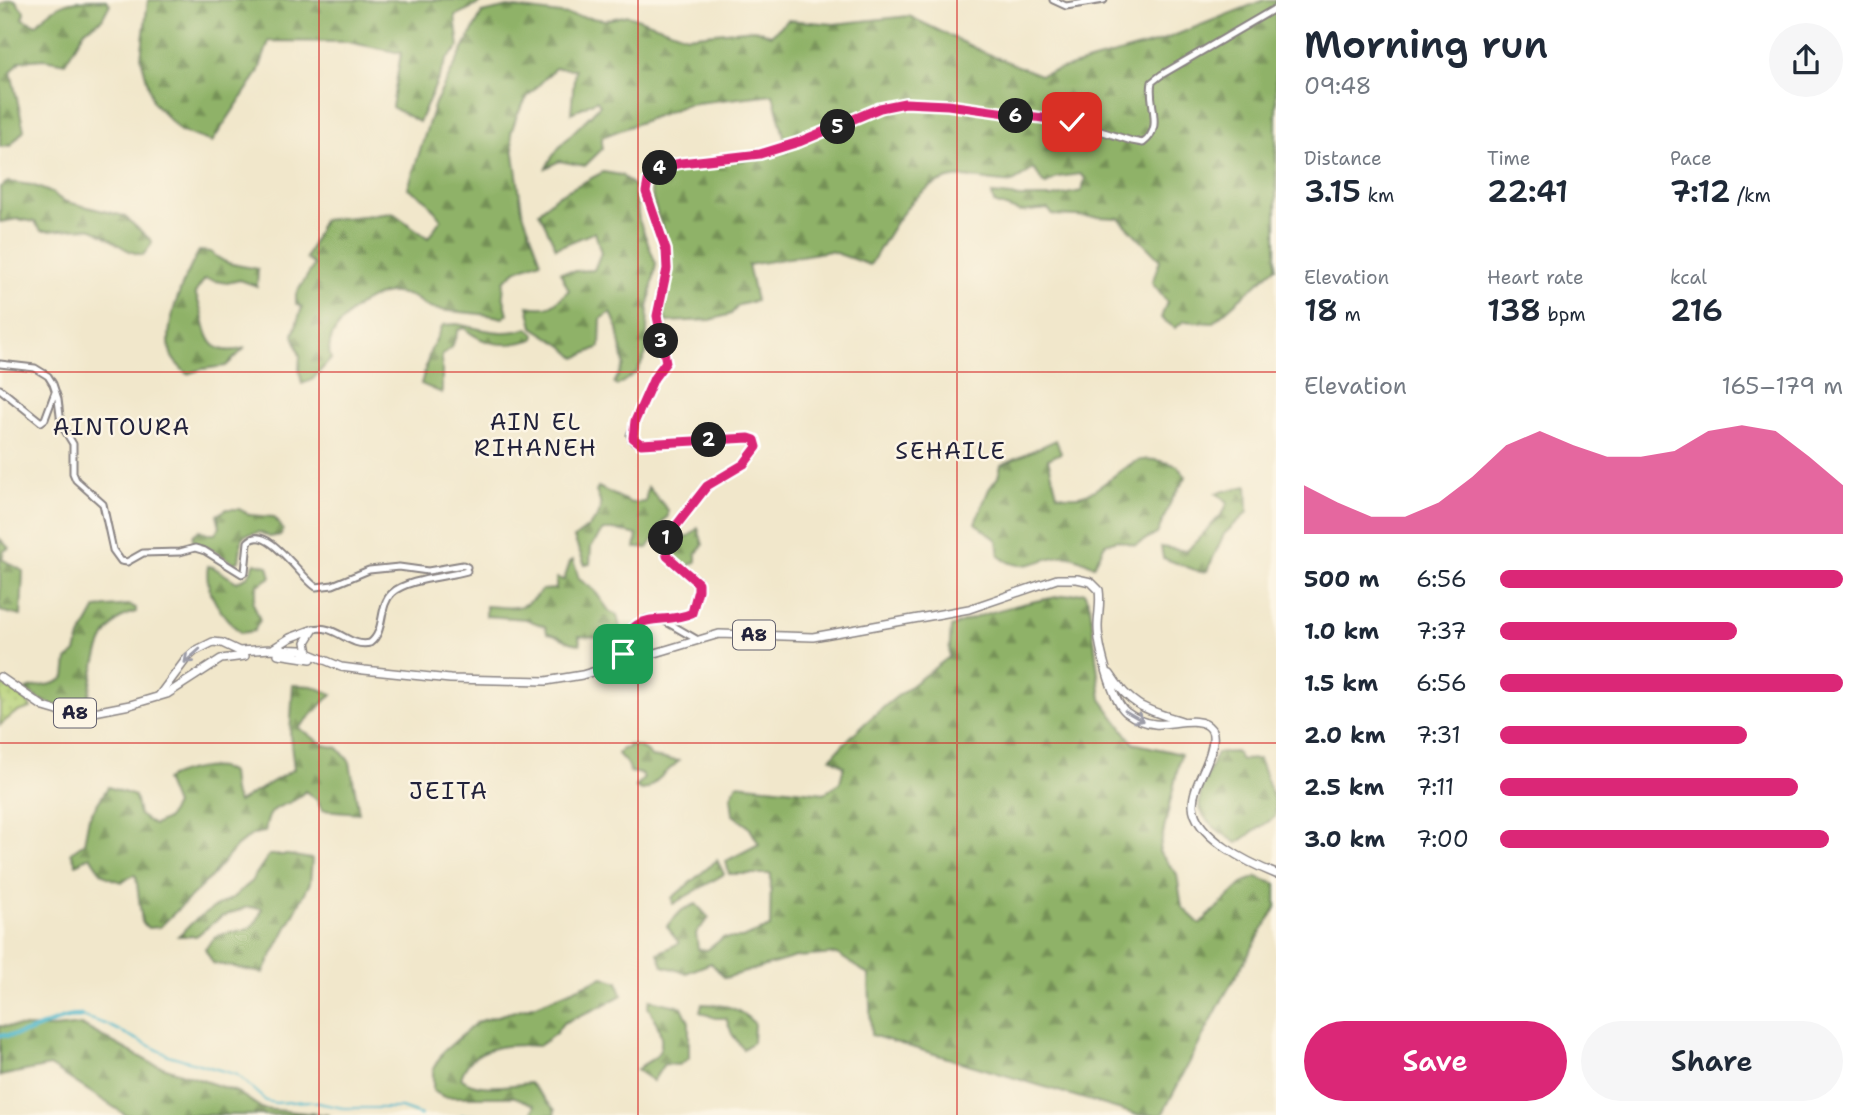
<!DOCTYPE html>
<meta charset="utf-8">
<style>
:root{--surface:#fff;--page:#f6f6f7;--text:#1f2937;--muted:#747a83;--accent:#db2777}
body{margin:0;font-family:"Shantell Sans",sans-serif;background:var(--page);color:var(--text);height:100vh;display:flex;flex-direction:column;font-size:26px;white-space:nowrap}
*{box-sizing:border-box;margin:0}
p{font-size:23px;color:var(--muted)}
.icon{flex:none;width:38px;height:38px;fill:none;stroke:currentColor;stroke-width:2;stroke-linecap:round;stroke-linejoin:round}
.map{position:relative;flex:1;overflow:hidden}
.details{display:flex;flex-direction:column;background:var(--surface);width:595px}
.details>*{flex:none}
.pin{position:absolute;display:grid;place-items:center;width:60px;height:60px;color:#fff;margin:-30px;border-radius:14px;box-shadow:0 4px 10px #0006}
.km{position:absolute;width:35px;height:35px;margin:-18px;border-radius:50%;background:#222;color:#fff;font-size:19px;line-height:35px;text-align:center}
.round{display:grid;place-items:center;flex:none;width:74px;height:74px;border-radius:37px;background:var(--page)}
.headline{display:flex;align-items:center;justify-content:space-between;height:119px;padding:0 28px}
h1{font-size:38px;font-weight:600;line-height:52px}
.metrics{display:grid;grid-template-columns:repeat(3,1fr);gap:10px;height:119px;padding:7px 28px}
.metrics div{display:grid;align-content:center}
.metrics b{font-size:30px;font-weight:600}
.metrics small{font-size:19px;font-weight:400}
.metrics p{font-size:19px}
.chart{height:196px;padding:14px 28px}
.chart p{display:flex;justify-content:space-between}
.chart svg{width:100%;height:126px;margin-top:7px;fill:var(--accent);opacity:.7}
.button{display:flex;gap:14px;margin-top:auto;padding:14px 28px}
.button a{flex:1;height:80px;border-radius:42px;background:var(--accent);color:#fff;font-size:28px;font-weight:600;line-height:80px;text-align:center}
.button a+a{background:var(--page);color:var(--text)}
ul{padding:0 28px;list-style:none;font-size:23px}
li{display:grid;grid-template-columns:112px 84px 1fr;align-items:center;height:52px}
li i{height:18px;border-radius:9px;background:var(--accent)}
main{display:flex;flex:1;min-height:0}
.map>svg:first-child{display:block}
.forest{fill:url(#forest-firs);stroke:#586a51;stroke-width:2}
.garden{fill:url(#garden-dots);stroke:#6b7958;stroke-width:2}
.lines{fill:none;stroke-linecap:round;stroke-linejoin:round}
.stream{stroke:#4fb8cc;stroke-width:2}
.river{stroke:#4fb8cc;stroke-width:4.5}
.secondary-casing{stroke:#8a8483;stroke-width:9}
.trunk-casing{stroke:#8a8483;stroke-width:10}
.secondary{stroke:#fff;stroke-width:5}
.trunk{stroke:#fff;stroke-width:7}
.oneway{stroke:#9c9ca7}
.route-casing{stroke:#fff;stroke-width:14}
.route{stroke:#db2777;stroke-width:9}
.grid{fill:none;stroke:#d62828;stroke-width:2;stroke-opacity:0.55}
.labels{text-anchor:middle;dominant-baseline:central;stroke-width:5;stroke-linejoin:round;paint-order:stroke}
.shield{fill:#fcf5e5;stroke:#63616e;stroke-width:2}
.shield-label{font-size:18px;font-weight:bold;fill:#22223b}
.quarter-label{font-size:23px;letter-spacing:2px;fill:#22223b;stroke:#fcf5e5}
</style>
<main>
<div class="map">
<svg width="1276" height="1115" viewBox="0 0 1276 1115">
<defs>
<pattern id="forest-firs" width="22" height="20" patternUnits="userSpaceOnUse" patternTransform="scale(1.75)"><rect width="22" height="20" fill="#8fb267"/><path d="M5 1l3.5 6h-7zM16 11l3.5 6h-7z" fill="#749056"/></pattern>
<pattern id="garden-dots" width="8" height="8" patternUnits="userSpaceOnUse" patternTransform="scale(1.75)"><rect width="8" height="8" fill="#b4d076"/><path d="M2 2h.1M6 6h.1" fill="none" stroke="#9ab267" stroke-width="1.8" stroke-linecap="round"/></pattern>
</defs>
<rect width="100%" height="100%" fill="#fcf5e5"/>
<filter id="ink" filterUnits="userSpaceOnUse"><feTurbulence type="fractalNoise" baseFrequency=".0143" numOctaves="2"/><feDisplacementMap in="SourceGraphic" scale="14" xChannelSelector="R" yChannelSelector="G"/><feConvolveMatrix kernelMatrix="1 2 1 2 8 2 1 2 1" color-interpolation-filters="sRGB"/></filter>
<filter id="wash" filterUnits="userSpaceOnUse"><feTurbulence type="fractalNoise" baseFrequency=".00686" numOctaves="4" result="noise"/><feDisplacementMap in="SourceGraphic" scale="28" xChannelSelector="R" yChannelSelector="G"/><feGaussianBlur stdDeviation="1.57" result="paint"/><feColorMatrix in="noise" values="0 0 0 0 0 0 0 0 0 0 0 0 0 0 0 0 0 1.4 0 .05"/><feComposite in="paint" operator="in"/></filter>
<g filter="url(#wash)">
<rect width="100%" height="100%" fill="#f1e7cb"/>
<path class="forest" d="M 8,0 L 15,0 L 24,11 L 23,19 L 36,25 C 58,0 72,0 106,0 L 110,4 L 102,19 L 85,30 L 65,63 L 44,59 L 20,61 L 11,72 L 24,130 L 10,146 L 0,147 L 0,5 Z
M 148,0 L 486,0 L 455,16 L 459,47 L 447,59 L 419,122 L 392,107 L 401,53 L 348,42 L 269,41 L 258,73 L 212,142 L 180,131 L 153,102 L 141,58 Z
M 1264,0 L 1276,0 L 1276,267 L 1212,323 L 1184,321 L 1175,328 L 1161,318 L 1167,302 L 1152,283 L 1160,260 L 1119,218 L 1053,215 L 1048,209 L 1020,212 L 994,203 L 992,194 L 1020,197 L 1052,197 L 1082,191 L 1085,178 L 1080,174 L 1058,177 L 1045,185 L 1034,169 C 1027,172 1019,180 1011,182 C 1003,184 974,177 963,177 C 915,178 892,229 870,265 L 830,251 L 748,265 L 756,301 L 739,305 L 731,314 L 711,320 L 666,322 C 665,317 662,311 662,306 C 660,288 672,271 669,251 C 665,227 651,206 650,182 C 674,162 704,165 734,161 C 752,160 770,155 788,152 L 773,94 L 688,104 L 602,137 L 602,149 L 585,166 L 559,161 L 546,168 C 558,142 582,126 600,105 L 597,100 L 571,113 L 575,69 L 555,68 L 528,96 L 517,115 L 511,133 L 522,210 L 541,261 L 517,270 L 504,281 L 503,295 L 508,314 L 503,318 C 480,312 457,313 434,309 C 424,308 419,299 410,296 C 382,286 357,303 340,324 C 331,335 326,346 331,359 L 312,380 L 302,384 L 299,370 L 300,356 L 293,335 L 302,307 L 296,304 L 296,294 L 314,265 L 306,258 L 323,220 L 393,213 L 428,238 L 441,219 L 426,200 L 408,188 L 435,103 L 482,13 L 508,7 L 606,20 L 628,15 L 687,36 L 754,29 L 771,35 L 788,20 L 834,24 L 909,16 L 981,51 L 1040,75 L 1158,42 Z
M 603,172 L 621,175 L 634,186 L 639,220 L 656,264 L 648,309 L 646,354 L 637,372 L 617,386 L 614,383 L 624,365 L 618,329 L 611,312 L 601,319 L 600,347 L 576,358 L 563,346 L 533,327 L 528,306 C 551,310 554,305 569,290 L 560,272 L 594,270 L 601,253 L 595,232 L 556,248 L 539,212 L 555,197 Z
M 8,182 L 32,185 L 52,193 L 63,201 L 124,216 L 152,241 L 151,245 L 143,255 C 122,252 111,236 92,229 C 84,226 53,232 41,231 L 35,222 L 18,219 L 0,222 L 0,187 Z
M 199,251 L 211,252 C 227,267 238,264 258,269 L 257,286 L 240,280 L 227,283 L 205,279 L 195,293 C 209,323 200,361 245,348 L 226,366 L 202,369 L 187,374 C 182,369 175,363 172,357 C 161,327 184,278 199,251 Z
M 457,324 C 481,329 504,337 528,328 L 535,334 L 534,339 C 508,347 486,347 464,328 L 458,330 L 452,347 L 442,355 L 442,393 L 421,384 L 430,352 L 443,325 Z
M 1056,440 L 1061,453 L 1048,459 L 1057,494 C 1094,505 1107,475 1135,462 C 1148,456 1165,462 1178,466 L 1186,477 L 1172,499 L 1157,534 L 1135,545 L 1117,540 L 1105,544 L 1094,566 C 1086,562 1076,556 1068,556 C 1045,553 1025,578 999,556 L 997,540 L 975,523 L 989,489 L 998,477 L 1001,465 Z
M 1247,486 L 1248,512 L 1224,534 L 1207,571 L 1200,572 L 1163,558 L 1161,547 L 1187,551 L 1223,513 L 1228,502 L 1216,493 Z
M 598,487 L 631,503 L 645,502 L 648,487 L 668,510 L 668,516 C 657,526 657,536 648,548 L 635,548 L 637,535 L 618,530 L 603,530 L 591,547 L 590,564 L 585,565 L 574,538 C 591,525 609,515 596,492 Z
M 227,509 L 239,509 L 250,515 L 274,517 L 283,530 L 281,535 L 270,537 L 260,532 L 245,535 L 242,538 L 239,561 L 234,563 L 210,548 L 193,542 L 193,535 L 200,530 L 207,534 L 215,534 L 220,527 L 217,515 Z
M 698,528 L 703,545 L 696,554 L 696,562 L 683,568 C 674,558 664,551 670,537 C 684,541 688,538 698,528 Z
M 0,539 L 9,548 L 4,551 L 2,559 L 23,571 L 21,616 L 0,611 Z
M 573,560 L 579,579 L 594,590 L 610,612 L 617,615 L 623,641 L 605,645 L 600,637 L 579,636 L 580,644 C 565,644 561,634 547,633 L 546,627 L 526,619 L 486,616 L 486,606 C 515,608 522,612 542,590 L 556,589 L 556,578 L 564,580 L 570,562 Z
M 255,563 L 268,566 L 271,577 L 258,585 L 253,603 L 260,620 L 254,631 L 241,633 C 223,617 203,592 208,566 L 213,567 L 237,582 L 248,576 Z
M 1084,592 L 1090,605 L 1101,699 L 1133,743 L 1181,754 L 1159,852 L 1177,874 L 1182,907 L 1200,924 L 1244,882 L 1257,877 L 1276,884 L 1276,907 L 1223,998 L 1162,1115 L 1138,1115 L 871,1035 L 869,975 L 837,954 L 796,957 L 725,978 L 711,963 L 686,973 L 663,966 L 658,953 L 679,943 L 667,926 L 682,910 L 696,904 L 709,918 L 696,933 L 698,949 L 707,950 L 723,938 L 742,938 L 770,927 L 771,874 L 729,874 L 726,861 L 759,844 L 749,827 L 733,815 L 731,796 L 737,784 L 825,793 L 840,782 L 844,766 L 831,758 C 865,718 908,688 949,657 L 951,627 C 994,608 1038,600 1084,592 Z
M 130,605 L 136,608 L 136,612 C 95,621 94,676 86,710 C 63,710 44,704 25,690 C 38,683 54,688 65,677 L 67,660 L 76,652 L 80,637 L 96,608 Z
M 293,685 L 312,686 L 332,694 L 299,728 L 324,745 L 338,748 L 350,762 L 359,813 L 322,810 L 317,800 L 305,791 C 288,812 269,797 265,832 L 253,834 L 236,847 L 211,877 L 160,927 L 148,928 L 142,922 L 136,876 L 133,875 L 123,882 C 103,878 100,872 90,856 L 76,864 L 71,852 L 84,843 L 89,817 L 108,787 L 135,796 L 139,815 L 154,825 L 167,819 L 175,805 L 165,780 C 179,771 218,761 231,773 L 233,792 L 238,802 L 294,769 L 290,735 Z
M 628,745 C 638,746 646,748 651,757 L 679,761 L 647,789 L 641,790 L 636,787 L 644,778 L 642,774 L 630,772 L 628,765 L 618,754 L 622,749 L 628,748 Z
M 1236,752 L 1241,760 L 1259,759 L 1276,805 L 1275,817 L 1237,843 C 1186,811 1195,804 1217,753 Z
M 269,855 L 288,855 L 312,859 L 310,883 L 263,973 L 213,963 L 205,949 C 209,945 213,938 217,936 C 235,928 255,938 262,908 L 247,907 L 221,917 L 196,936 L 178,936 L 194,921 L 213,908 L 231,899 L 250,883 Z
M 717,860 L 724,874 L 673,904 L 672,898 Z
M 603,977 L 618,982 L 622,995 L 602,1006 L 563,1023 L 556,1033 L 539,1046 C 510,1044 471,1044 461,1078 C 477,1092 509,1085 530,1083 L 555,1110 L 554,1115 L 531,1115 L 535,1105 L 515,1097 L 444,1097 L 433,1091 L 433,1069 L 443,1052 L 477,1022 L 539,1004 Z
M 650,1000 L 682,1007 L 689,1022 L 689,1058 L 679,1065 L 664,1064 L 653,1081 L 637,1070 C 642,1065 645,1063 651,1060 C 671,1048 657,1021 648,1007 Z
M 702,1004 C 726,1005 736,1006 754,1023 L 753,1042 L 743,1049 L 732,1034 L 726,1018 L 715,1018 L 700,1012 Z
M 81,1025 L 151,1063 L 237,1092 L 263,1109 L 330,1115 L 126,1115 L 50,1066 L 0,1076 L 0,1026 L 54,1028 Z"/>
<path class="garden" d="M 0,681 L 27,701 L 31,708 L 15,713 L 0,725 Z"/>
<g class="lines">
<path class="stream" d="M 81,1016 L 108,1025 L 168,1055 L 237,1075 L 266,1101 L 275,1103 L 308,1101 L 343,1108 L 401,1108 L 421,1115
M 461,1115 L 482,1115"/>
<path class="river" d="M 0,1035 C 29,1039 52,1016 81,1016"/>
</g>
</g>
<g filter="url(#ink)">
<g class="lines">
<defs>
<path id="secondary" d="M 1053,0 L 1066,6 L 1104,0
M 0,364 L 35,368 L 48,376 L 53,384 L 58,399 L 61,424 L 73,444 L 73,473 L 76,480 L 103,504 L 113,550 L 121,561 L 127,562 L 143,553 L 180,552 L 195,548 L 205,551 L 242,574 L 245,572 L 248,542 C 266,522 301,578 316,587 L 333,585 L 369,570 L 399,567 L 428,571 L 463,565 L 467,567
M 0,389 L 41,422 L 45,419 L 55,392
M 707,487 C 726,476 745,467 757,447 L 755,441 L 741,438 L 641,444 L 633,441 L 630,435 L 654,378 L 666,362 L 658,316 L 667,269 L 666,250 L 646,192 L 651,175 L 663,167 L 681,163 L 759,154 L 814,137 L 880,108 L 906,103 L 948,105 L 1072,122 L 1132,141 L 1143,143 C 1165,127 1147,103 1152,82 L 1161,75 L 1276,8
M 666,621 L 692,613 L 698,590 L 697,580 C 682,570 663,561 665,540 L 708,484
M 314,629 C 336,624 349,648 370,643 C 386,631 378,606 392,593 C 407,579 447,577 467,571
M 623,662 L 626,639 L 646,619 L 663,620 L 696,639"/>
<path id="trunk" d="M 274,648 L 290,638 L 314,629
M 308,653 L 306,642 L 314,629
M 278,654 L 311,659
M 1110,674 C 1131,707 1147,710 1182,721
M 0,677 L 44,707 L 61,712 L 89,713 L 130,705 L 167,694 L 221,659 L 245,656
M 158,697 L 187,658 L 195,651 L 213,642 L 222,643 L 239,651 L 272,649 L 301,650 L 341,667 L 364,670 L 450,679 L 546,681 L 582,675 L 719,634 L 813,637 L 969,609 L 1057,579 L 1077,579 L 1091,582 L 1099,590 C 1101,603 1098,614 1098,627 C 1098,645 1112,701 1126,712 C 1134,718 1144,723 1155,724 C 1170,726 1201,714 1211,729 C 1215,735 1213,743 1211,750 C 1207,768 1193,786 1193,805 C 1194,837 1251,864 1276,874"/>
</defs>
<use href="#secondary" class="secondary-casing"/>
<use href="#trunk" class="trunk-casing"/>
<use href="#secondary" class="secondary"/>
<use href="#trunk" class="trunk"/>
</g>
<defs><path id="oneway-shaft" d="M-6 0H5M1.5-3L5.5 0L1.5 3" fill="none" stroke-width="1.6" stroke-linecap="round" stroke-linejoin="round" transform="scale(1.75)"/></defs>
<g class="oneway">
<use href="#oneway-shaft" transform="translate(192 656) rotate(138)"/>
<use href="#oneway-shaft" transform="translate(1134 716) rotate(30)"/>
</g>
</g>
<g class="lines" filter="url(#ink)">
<defs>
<path id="route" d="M 623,654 C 630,605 661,627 692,613 L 698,590 L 698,583 L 667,556 L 665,540 L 707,486 L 744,464 L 757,447 L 755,440 L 749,438 L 641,444 L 633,438 L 635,421 L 654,378 L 666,362 L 657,316 L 667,269 L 666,250 L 646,192 L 648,181 L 654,172 L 663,167 L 681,163 L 760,154 L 799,142 L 880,108 L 905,103 L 948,105 L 1072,122"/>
</defs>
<use href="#route" class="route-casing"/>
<use href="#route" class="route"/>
</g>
<path class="grid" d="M 319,0 L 319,1115M 638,0 L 638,1115M 957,0 L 957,1115M 0,372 L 1276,372M 0,743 L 1276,743"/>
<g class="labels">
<g class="shield">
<rect x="733" y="620.5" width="42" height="29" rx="5"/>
<rect x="54" y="698.5" width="42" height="29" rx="5"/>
</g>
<g class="shield-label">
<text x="754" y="635">A8</text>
<text x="75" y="713">A8</text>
</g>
<g class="quarter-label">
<text x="536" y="422">AIN EL<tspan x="536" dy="26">RIHANEH</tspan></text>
<text x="122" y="427">AINTOURA</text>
<text x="951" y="451">SEHAILE</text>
<text x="449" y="791">JEITA</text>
</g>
</g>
</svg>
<div class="pin" style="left:623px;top:654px;background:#1e9e55"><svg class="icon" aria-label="arrive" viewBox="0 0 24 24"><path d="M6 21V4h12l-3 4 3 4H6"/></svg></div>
<div class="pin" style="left:1072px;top:122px;background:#d93025"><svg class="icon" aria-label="check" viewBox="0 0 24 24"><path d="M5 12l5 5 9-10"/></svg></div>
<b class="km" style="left:666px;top:538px">1</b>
<b class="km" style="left:709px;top:440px">2</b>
<b class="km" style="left:661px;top:341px">3</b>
<b class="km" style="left:660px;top:168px">4</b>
<b class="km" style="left:838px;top:127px">5</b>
<b class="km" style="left:1016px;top:116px">6</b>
</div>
<section class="details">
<div class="headline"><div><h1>Morning run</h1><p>09:48</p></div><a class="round"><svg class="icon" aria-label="share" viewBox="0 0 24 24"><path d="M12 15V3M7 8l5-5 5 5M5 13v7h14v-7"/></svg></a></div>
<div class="metrics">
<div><p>Distance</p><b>3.15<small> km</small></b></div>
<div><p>Time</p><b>22:41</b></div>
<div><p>Pace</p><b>7:12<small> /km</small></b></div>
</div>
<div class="metrics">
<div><p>Elevation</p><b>18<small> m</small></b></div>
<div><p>Heart rate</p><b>138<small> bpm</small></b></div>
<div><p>kcal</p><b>216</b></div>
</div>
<div class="chart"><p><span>Elevation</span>165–179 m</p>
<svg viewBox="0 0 160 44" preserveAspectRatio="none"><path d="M0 44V27L10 33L20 38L30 38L40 33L50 24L60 13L70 8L80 13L90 17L100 17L110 15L120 8L130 6L140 8L150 17L160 27V44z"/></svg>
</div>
<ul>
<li><b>500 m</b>6:56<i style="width:100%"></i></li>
<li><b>1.0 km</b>7:37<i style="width:69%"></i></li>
<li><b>1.5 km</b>6:56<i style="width:100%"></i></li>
<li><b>2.0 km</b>7:31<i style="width:72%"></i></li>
<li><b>2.5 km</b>7:11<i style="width:87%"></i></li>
<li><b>3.0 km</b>7:00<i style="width:96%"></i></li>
</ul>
<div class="button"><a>Save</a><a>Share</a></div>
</section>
</main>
